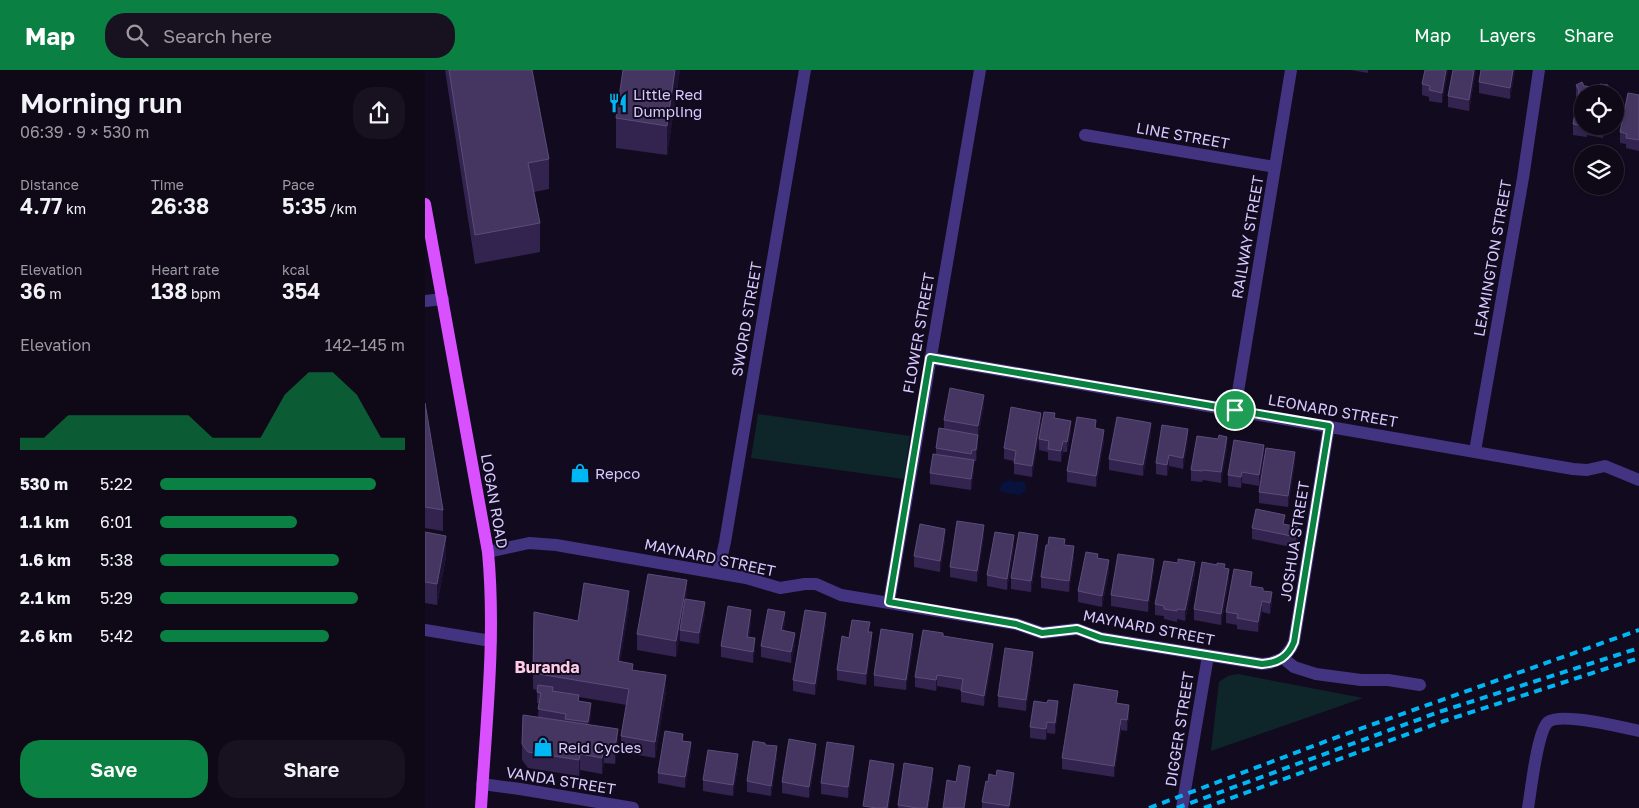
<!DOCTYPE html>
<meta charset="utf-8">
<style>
:root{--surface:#0e0817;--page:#171120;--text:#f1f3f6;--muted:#9b9aa1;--line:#2e2936;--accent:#0b8043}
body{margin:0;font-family:"Golos Text",sans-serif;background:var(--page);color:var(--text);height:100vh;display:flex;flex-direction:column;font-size:19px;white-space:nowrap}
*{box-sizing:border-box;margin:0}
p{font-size:16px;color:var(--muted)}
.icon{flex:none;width:28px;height:28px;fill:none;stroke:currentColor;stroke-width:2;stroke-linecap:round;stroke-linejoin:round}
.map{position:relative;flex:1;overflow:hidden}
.details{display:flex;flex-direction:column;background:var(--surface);width:425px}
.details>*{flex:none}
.fabs{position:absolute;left:1149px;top:15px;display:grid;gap:10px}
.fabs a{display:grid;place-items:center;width:50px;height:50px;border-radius:50%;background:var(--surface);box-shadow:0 1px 4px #0004,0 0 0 1px var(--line);font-size:25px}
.pin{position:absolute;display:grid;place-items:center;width:42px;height:42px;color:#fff;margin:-21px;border:2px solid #fff;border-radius:50%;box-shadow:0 1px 5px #0007}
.round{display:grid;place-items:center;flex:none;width:52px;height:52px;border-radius:20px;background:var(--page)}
.head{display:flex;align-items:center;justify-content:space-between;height:85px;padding:0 20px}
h1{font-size:28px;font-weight:600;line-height:38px}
.figures{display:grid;grid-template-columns:repeat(3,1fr);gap:8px;height:85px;padding:5px 20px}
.figures div{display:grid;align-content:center}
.figures b{font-size:21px;font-weight:600}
.figures small{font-size:14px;font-weight:400}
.figures p{font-size:14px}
.chart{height:140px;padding:10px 20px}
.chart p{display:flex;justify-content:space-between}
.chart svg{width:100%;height:90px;margin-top:5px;fill:var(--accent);opacity:.7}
.button{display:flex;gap:10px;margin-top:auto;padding:10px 20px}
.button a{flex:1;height:58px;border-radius:20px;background:var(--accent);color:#fff;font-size:20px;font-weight:600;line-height:58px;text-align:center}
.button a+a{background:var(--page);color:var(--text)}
ul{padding:0 20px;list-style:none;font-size:16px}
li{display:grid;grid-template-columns:80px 60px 1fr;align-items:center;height:38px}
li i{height:12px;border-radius:6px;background:var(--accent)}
header{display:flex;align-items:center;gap:30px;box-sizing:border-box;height:70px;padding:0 25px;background:var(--accent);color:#fff}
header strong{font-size:24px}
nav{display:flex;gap:28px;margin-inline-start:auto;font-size:18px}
.search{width:350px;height:45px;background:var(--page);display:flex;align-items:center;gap:12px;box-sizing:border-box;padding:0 18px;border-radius:20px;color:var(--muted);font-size:19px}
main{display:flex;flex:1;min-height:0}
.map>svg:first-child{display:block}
.green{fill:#0e262a}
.water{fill:#07123d}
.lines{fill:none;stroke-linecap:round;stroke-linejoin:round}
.minor{stroke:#433481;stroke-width:12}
.major{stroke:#d951ff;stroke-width:12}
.rail{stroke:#00b7f5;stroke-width:4;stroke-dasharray:8 6;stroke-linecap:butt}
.wall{fill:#32244e}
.shaded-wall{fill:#1e1233}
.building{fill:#443561;stroke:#5b4d7a}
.route-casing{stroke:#fff;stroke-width:10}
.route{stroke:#0b8043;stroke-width:6}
.labels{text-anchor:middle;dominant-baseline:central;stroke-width:4;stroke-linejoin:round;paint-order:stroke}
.poi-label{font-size:15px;fill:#d8caff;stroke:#120b1f;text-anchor:start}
.street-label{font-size:15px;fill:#d8caff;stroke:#120b1f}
.neighbourhood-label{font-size:16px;font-weight:bold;fill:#ffcce5;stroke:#120b1f}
</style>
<header>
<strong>Map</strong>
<div class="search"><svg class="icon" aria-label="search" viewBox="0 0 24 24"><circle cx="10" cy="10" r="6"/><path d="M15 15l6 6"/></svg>Search here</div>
<nav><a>Map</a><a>Layers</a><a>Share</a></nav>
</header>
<main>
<section class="details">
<div class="head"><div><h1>Morning run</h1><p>06:39 · 9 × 530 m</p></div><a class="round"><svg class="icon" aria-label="share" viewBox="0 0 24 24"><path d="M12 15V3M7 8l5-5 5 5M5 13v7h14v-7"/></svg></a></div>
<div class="figures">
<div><p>Distance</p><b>4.77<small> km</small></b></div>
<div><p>Time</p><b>26:38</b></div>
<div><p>Pace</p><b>5:35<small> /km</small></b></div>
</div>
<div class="figures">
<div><p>Elevation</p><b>36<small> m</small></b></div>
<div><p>Heart rate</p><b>138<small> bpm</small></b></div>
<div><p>kcal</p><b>354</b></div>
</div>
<div class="chart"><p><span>Elevation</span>142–145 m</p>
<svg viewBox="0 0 160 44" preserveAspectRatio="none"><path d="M0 44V38L10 38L20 27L30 27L40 27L50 27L60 27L70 27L80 38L90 38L100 38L110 17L120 6L130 6L140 17L150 38L160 38V44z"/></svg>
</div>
<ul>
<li><b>530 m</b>5:22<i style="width:88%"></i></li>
<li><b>1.1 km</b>6:01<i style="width:56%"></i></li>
<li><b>1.6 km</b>5:38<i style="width:73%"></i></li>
<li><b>2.1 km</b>5:29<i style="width:81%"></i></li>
<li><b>2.6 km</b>5:42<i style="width:69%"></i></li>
</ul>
<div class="button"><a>Save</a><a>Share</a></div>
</section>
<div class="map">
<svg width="1214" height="738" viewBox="0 0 1214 738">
<rect width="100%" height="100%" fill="#120b1f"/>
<path class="green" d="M 333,344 L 485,366 L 479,409 L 326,388 Z
M 813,604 L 938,628 L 786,681 L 794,612 L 803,606 Z"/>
<path class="water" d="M 584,410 L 591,412 L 598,411 L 601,414 L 600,421 L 595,425 L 577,422 L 575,421 C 575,414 578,412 584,410 Z"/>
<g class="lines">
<path class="minor" d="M 660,65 L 850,97
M 0,231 L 18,229
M 505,288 L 1148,399 L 1162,400 L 1180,396 L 1214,410
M 810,340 L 866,0
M 1050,381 L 1098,108 L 1114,0
M 63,482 L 104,473 L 131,475 L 321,508 L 355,518 L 380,514 L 391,514 L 416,525 L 591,554 L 617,563 L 652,559 L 676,568 L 837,594 L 845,593 L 858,588 L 869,597 L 891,604 L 936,610 L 963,610 L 995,615
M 293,503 L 300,472 L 380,0
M 464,532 L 555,0
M 0,560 L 66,571
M 858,588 L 866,578 L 869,572 L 904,356
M 57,714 L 95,719 L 208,738
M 757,738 L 783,586
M 1103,738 C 1106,721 1112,662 1123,652 C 1136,642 1196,657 1214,661"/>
<path class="major" d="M 0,134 L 63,482 C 71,568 61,653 56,738"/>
<path class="rail" d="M 724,738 L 915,666 L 1214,560
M 752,738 L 1014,642 L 1214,578
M 779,738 L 1019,651 L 1214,588"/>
</g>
<path class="wall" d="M 20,0 L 107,0 L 124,89 L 124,119 L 109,122 L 115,153 L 115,182 L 50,194 Z
M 255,0 L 242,85 L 191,78 L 191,48 Z
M 926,0 L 943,0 L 943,3 Z
M 1000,0 L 1023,0 L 1017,33 L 1004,31 L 1004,27 L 997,25 L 997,14 Z
M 1028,0 L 1051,0 L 1044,41 L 1023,37 L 1023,26 Z
M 1056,0 L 1090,0 L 1085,29 L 1054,23 L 1054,12 Z
M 1151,15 L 1159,16 L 1188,24 L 1158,24 L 1158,56 L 1180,56 L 1178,68 L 1162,65 L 1162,67 L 1148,65 L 1148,54 L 1152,28 L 1151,26 Z
M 1214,25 L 1214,81 L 1201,78 L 1201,74 L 1195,73 L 1195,62 Z
M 0,333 L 18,440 L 18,461 L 0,458 Z
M 559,336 L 553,367 L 553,375 L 551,391 L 549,391 L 549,401 L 546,420 L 505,414 L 505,403 L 511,384 L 511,378 L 519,359 L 519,350 Z
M 630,348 L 646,362 L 642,382 L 638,382 L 636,392 L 623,390 L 623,382 L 614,380 L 614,369 Z
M 616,354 L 607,407 L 589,404 L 589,391 L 579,389 L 579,378 Z
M 671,359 L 679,371 L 671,417 L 642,412 L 642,401 Z
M 726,364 L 718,406 L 684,400 L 684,389 Z
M 793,369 L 802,378 L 796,413 L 778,410 L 777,412 L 766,411 L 766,400 Z
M 763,370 L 758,399 L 744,396 L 742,406 L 731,404 L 731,393 Z
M 839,386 L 834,416 L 817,413 L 816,418 L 803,416 L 803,405 Z
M 870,393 L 863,437 L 834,433 L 834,422 Z
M 860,454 L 873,468 L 871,478 L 827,469 L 827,458 Z
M 0,462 L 21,487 L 12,535 L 0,533 Z
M 559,466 L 552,512 L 525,507 L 525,497 Z
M 520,470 L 515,502 L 489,497 L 489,486 Z
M 640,475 L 649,487 L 644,522 L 616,518 L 616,507 Z
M 589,476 L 582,520 L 562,516 L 562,505 Z
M 613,476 L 606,522 L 586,519 L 586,508 Z
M 673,488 L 684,501 L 677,537 L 653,532 L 653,521 Z
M 800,499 L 804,510 L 796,555 L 769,550 L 769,539 Z
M 729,500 L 723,542 L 686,536 L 686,525 Z
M 770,503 L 760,551 L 752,549 L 752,552 L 739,549 L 739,546 L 730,545 L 730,534 Z
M 827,513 L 826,516 L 838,521 L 847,533 L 845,544 L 837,542 L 833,562 L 812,559 L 812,555 L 801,553 L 801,542 Z
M 262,526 L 261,529 L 280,543 L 274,574 L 255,571 L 255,566 L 251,587 L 212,580 L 212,564 Z
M 204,537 L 195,592 L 241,621 L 230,688 L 196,682 L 196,666 L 202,635 L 154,627 L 154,631 L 166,644 L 164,655 L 193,675 L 190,694 L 179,693 L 177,704 L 155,700 L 154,706 L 103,698 L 97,690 L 97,674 L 113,647 L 114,633 L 112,633 L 112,620 L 108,619 L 108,603 L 153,551 Z
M 326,551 L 324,567 L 330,579 L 328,593 L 296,587 L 296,576 Z
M 360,553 L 358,561 L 370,574 L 366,593 L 336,587 L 336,576 Z
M 401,554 L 390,625 L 368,621 L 368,610 Z
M 445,562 L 447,573 L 441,615 L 412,610 L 412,600 L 424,568 Z
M 518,566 L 568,585 L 559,636 L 536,632 L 536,620 L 512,616 L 511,621 L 490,617 L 490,607 Z
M 488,575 L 481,620 L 449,616 L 449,605 Z
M 608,593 L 601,641 L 573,637 L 573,626 Z
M 693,633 L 704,646 L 702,661 L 696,660 L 689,707 L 637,699 L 637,688 Z
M 633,642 L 630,664 L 622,663 L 621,670 L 605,668 L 605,657 Z
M 258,671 L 266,683 L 260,718 L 233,713 L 233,703 Z
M 340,675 L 352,687 L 346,726 L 322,722 L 322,711 Z
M 391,685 L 384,728 L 357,723 L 357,712 Z
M 429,687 L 423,728 L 396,724 L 396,713 Z
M 313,695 L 308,726 L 278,721 L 278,710 Z
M 508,709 L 503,738 L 473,738 L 473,735 Z
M 589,714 L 585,738 L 557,738 L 557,732 Z"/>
<path class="shaded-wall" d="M 250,0 L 255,0 L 242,85 L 242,56 Z
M 1021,0 L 1023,0 L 1017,33 L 1017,23 Z
M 1049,0 L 1051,0 L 1044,41 L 1044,30 Z
M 1088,0 L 1090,0 L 1085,29 L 1085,18 Z
M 1178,56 L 1180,56 L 1178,68 Z
M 559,325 L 559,336 L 553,367 L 553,356 Z
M 616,343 L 616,354 L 607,407 L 607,396 Z
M 646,351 L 646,362 L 642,382 L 642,372 Z
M 726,353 L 726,364 L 718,406 L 718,395 Z
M 763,359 L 763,370 L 758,399 L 758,388 Z
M 679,360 L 679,371 L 671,417 L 671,406 Z
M 553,365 L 553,375 L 551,391 L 551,380 Z
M 802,367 L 802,378 L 796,413 L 796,402 Z
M 638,371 L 638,382 L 636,392 L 636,381 Z
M 839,375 L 839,386 L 834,416 L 834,405 Z
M 870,382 L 870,393 L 863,437 L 863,426 Z
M 744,385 L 744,396 L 742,406 L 742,395 Z
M 549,390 L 549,401 L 546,420 L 546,409 Z
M 817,402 L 817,413 L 816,418 L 816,407 Z
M 559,455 L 559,466 L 552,512 L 552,501 Z
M 873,457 L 873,468 L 871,478 L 871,467 Z
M 520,459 L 520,470 L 515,502 L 515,491 Z
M 589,465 L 589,476 L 582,520 L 582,509 Z
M 613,465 L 613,476 L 606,522 L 606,511 Z
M 21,466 L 21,487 L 12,535 L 12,514 Z
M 649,476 L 649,487 L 644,522 L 644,511 Z
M 729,489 L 729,500 L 723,542 L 723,531 Z
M 684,490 L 684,501 L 677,537 L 677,526 Z
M 770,492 L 770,503 L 760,551 L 760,540 Z
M 804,499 L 804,510 L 796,555 L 796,544 Z
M 827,502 L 827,513 L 825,527 L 825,516 Z
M 262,510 L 262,526 L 256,560 L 255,560 L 255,566 L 251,587 L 251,571 Z
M 204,521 L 204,537 L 193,607 L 193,591 Z
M 847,522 L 847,533 L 845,544 L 845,533 Z
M 837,531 L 837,542 L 833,562 L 833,552 Z
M 280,532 L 280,543 L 274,574 L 274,563 Z
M 326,540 L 326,551 L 322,578 L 322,567 Z
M 360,542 L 360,553 L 356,571 L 356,560 Z
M 401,543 L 401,554 L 390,625 L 390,614 Z
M 447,562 L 447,573 L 441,615 L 441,604 Z
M 370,563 L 370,574 L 366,593 L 366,582 Z
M 488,564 L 488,575 L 481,620 L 481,610 Z
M 330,568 L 330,579 L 328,593 L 328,582 Z
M 568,574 L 568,585 L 559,636 L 559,626 Z
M 608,582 L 608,593 L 601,641 L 601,630 Z
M 241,605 L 241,621 L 230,688 L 230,672 Z
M 512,605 L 512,616 L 511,621 L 511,610 Z
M 633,631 L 633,642 L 630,664 L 630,653 Z
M 166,633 L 166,644 L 163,663 L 163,652 Z
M 704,635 L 704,646 L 702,661 L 702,650 Z
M 696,649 L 696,660 L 689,707 L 689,696 Z
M 622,652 L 622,663 L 621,670 L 621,659 Z
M 193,659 L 193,675 L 190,694 L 190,678 Z
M 266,672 L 266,683 L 260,718 L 260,707 Z
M 391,674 L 391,685 L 384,728 L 384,717 Z
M 352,676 L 352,687 L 346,726 L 346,716 Z
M 429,676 L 429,687 L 423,728 L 423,717 Z
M 179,677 L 179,693 L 177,704 L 177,688 Z
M 155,684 L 155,700 L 154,706 L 154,690 Z
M 313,684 L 313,695 L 308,726 L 308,715 Z
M 469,694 L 469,704 L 464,738 L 462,738 Z
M 545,697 L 545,707 L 540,738 L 539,738 Z
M 508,698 L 508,709 L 503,738 L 502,738 Z
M 589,703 L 589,714 L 585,738 L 584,738 Z"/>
<path class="building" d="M 24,0 L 107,0 L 124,89 L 103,93 L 115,153 L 50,165 Z
M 198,0 L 250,0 L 242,56 L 191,48 Z
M 1000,0 L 1021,0 L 1017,23 L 1004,20 L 1005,16 L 997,14 Z
M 1028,0 L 1049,0 L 1044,30 L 1023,26 Z
M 1056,0 L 1088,0 L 1085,18 L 1054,12 Z
M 1157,12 L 1159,16 L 1175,18 L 1175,14 L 1183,15 L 1183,20 L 1188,20 L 1188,24 L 1158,24 L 1158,56 L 1148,54 L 1154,20 L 1151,15 Z
M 1203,23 L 1214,25 L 1214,70 L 1201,68 L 1202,64 L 1195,62 Z
M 525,318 L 559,325 L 553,356 L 519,350 Z
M 0,333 L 18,440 L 0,437 Z
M 586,337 L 616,343 L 607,396 L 589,393 L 591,381 L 579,378 Z
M 619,342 L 630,343 L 629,348 L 646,351 L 642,372 L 638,371 L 636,381 L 623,379 L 624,371 L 614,369 Z
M 652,347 L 671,350 L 670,358 L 679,360 L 671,406 L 642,401 Z
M 692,347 L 726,353 L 718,395 L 684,389 Z
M 737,355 L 763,359 L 758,388 L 744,385 L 742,395 L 731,393 Z
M 514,358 L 553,365 L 551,380 L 547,380 L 546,384 L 511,378 Z
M 794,365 L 802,367 L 796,402 L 778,400 L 777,401 L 766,400 L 772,366 L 793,369 Z
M 809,370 L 839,375 L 834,405 L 817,402 L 816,407 L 803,405 Z
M 841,378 L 870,382 L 863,426 L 834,422 Z
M 508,384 L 549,390 L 546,409 L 505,403 Z
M 831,439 L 860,445 L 858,454 L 873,457 L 871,467 L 827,458 Z
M 532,451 L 559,455 L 552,501 L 525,497 Z
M 495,454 L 520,459 L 515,491 L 489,486 Z
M 0,462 L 21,466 L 12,514 L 0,512 Z
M 570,462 L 589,465 L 582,509 L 562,505 Z
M 594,462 L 613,465 L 606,511 L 586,508 Z
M 624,467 L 640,469 L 639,475 L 649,476 L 644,511 L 616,507 L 621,475 L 623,475 Z
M 661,482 L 673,484 L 672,488 L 684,490 L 677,526 L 653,521 Z
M 693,484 L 729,489 L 723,531 L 686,525 Z
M 753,489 L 770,492 L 760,540 L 752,539 L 752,541 L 739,539 L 739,536 L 730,534 L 739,491 L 753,493 Z
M 777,492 L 792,495 L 792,493 L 800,494 L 799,498 L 804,499 L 796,544 L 769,539 Z
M 809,499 L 827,502 L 825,516 L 838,518 L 838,521 L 847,522 L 845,533 L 837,531 L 833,552 L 812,548 L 813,544 L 801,542 Z
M 223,504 L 262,510 L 251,571 L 212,564 Z
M 159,513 L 204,521 L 193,591 L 208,594 L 207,600 L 241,605 L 230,672 L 196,666 L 204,619 L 108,603 L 109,542 L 153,551 Z
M 260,529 L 280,532 L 274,563 L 255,560 Z
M 303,536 L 326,540 L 322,567 L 330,568 L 328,582 L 296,576 Z
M 343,539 L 360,542 L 356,560 L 370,563 L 366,582 L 336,576 Z
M 380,540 L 401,543 L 390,614 L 368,610 Z
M 427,550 L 445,552 L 443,562 L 447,562 L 441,604 L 412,600 L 417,566 L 424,568 Z
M 456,559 L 488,564 L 481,610 L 449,605 Z
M 498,560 L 518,563 L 518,566 L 568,574 L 559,626 L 536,621 L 538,609 L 512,605 L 511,610 L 490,607 Z
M 580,578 L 608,582 L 601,630 L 573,626 Z
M 649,614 L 693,621 L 691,633 L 704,635 L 702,650 L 696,649 L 689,696 L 637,688 Z
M 113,615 L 128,617 L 127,621 L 154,625 L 153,631 L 166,633 L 163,652 L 140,649 L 141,644 L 113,639 L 116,623 L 112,622 Z
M 623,630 L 633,631 L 630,653 L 622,652 L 621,659 L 605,657 L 609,631 L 622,633 Z
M 98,645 L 193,659 L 190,678 L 179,677 L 177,688 L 155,684 L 154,690 L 103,682 L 97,674 Z
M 240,661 L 258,664 L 257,671 L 266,672 L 260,707 L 233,703 Z
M 364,669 L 391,674 L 384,717 L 357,712 Z
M 328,671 L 340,673 L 340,675 L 352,676 L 346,716 L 322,711 Z
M 402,672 L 429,676 L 423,717 L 396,713 Z
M 283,680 L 313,684 L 308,715 L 278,710 Z
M 445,690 L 469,694 L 462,738 L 451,738 L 438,736 Z
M 479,693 L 508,698 L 502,738 L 492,738 L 473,735 Z
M 534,695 L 545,697 L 539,738 L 518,738 L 522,710 L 531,712 Z
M 572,700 L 589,703 L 584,736 L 557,732 L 561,711 L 563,712 L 564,704 L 571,706 Z"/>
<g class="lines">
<defs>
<path id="route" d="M 505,288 L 904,356 L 869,572 C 863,587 853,593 837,594 L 676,568 L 652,559 L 617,563 L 591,554 L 464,532 Z"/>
</defs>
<use href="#route" class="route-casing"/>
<use href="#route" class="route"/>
</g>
<defs>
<symbol id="restaurant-bare" viewBox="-9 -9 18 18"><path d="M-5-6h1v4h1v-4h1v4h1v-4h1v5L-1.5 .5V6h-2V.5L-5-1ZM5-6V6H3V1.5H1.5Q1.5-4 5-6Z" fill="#00b7f5" stroke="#120b1f" stroke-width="2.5" paint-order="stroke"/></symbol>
<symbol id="shop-bare" viewBox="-9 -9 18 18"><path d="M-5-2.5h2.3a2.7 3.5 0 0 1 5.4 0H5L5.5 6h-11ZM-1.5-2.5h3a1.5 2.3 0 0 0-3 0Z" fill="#00b7f5" stroke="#120b1f" stroke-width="2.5" paint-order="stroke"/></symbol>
</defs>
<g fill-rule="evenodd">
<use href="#restaurant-bare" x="179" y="19" width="28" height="28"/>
<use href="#shop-bare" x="141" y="389" width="28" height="28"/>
<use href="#shop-bare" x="104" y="663" width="28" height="28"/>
</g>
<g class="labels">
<g class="poi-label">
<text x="208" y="24">Little Red<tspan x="208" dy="17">Dumpling</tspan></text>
<text x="170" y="403">Repco</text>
<text x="133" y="677">Reid Cycles</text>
</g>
<g class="street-label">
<text transform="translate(758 65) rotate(10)">LINE STREET</text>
<text transform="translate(822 167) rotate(-80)">RAILWAY STREET</text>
<text transform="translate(1067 188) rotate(-80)">LEAMINGTON STREET</text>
<text transform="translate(321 249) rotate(-80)">SWORD STREET</text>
<text transform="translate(493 263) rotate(-80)">FLOWER STREET</text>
<text transform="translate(908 340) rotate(10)">LEONARD STREET</text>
<text transform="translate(70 431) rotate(80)">LOGAN ROAD</text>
<text transform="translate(869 471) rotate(-81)">JOSHUA STREET</text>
<text transform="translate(285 487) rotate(12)">MAYNARD STREET</text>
<text transform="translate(724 557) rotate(11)">MAYNARD STREET</text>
<text transform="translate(754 659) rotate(-81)">DIGGER STREET</text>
<text transform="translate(136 710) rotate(9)">VANDA STREET</text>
</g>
<g class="neighbourhood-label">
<text x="122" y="597">Buranda</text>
</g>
</g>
</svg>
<div class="fabs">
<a><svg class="icon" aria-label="locate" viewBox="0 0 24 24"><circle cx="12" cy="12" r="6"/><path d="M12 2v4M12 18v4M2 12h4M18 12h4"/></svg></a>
<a><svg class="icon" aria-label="layers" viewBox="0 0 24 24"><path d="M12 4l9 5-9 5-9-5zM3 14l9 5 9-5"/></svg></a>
</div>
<div class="pin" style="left:810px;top:340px;background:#1e9e55"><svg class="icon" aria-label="arrive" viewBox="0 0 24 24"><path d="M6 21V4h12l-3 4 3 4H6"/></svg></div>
</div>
</main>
